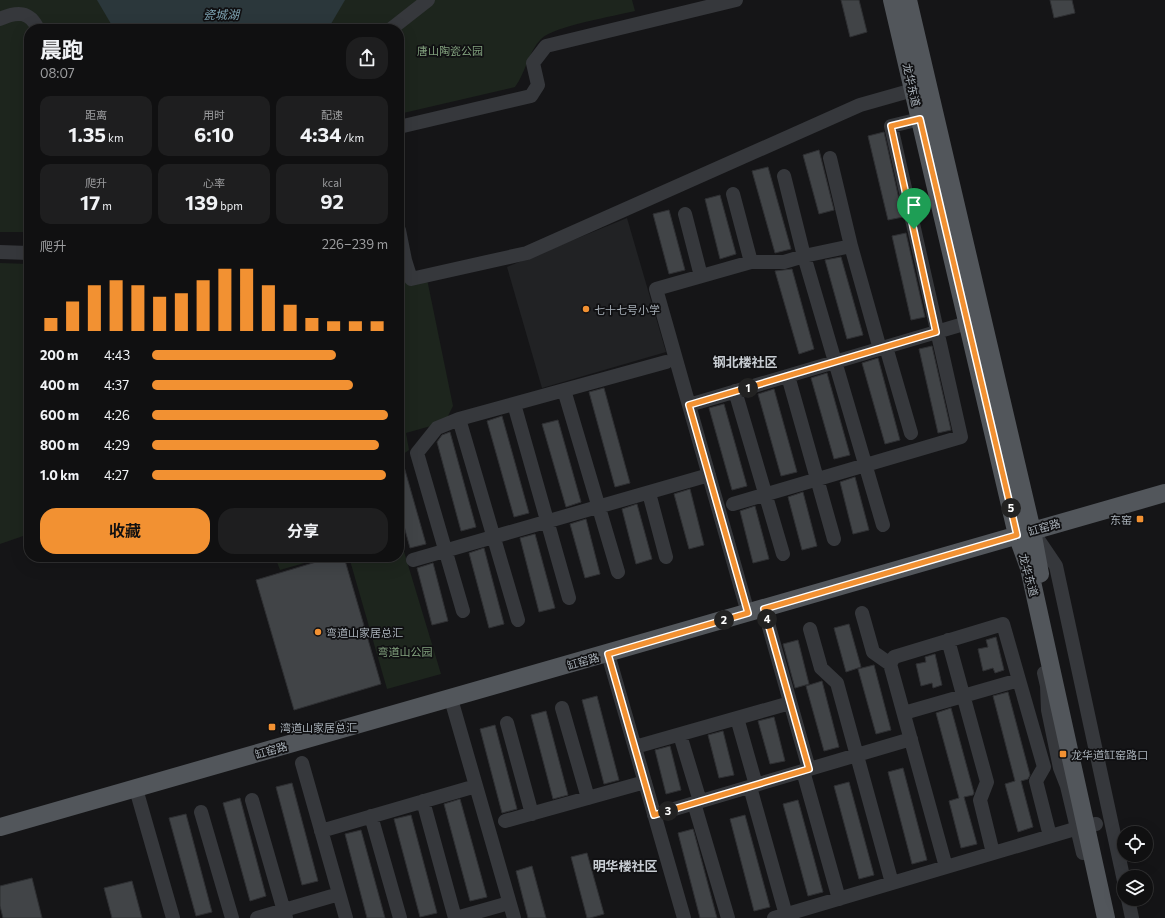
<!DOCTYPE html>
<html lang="zh">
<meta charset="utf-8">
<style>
:root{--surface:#101011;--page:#1e1e1f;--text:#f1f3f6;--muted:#9c9d9f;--line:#303031;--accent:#f29132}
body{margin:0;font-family:Commissioner,"Noto Sans SC",sans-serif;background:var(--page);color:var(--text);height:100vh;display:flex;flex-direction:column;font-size:15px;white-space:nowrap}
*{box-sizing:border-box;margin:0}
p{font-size:13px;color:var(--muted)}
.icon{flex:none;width:22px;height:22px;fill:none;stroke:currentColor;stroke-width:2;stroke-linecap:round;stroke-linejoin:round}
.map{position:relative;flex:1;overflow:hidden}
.sheet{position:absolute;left:24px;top:24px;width:380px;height:538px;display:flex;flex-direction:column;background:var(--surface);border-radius:16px;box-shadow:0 4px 16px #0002,0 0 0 1px var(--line)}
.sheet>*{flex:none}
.fabs{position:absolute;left:1117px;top:826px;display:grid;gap:8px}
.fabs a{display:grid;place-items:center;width:36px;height:36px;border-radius:50%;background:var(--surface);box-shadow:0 4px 16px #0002,0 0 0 1px var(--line);font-size:20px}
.pin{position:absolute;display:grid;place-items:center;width:34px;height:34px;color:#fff;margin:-41px -17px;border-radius:50% 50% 50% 0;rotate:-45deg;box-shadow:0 0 4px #0007}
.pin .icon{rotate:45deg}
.km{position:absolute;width:20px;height:20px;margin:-10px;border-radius:50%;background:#222;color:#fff;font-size:11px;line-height:20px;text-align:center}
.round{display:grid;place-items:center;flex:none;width:42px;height:42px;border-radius:16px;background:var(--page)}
.summary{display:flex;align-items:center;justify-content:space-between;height:68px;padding:0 16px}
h1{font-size:22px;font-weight:700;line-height:30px}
.figures{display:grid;grid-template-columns:repeat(3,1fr);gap:6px;height:68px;padding:4px 16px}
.figures div{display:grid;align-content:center;border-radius:10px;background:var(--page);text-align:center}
.figures b{font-size:20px;font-weight:700}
.figures small{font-size:11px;font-weight:400}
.figures p{font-size:11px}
.chart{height:112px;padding:8px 16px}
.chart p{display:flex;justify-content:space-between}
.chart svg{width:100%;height:72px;margin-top:4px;stroke:var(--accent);stroke-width:6}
.action{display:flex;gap:8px;margin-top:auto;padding:8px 16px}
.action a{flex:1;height:46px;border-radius:16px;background:var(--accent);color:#111;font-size:16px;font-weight:700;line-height:46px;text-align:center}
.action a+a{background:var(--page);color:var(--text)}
ul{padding:0 16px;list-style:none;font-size:13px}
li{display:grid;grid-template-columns:64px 48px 1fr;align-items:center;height:30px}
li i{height:10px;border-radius:5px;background:var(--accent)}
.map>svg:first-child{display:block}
.built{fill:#212224}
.green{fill:#1d251d}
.water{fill:#2b373b}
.building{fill:#414447;stroke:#2f3033}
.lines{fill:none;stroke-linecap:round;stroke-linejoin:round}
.minor{stroke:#36383c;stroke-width:14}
.major{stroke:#52565b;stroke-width:18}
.route-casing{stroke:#fff;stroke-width:8}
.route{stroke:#f29132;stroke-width:5}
.poi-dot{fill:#f29132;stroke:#101012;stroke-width:1.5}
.labels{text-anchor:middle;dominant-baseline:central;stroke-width:3.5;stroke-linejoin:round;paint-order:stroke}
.park-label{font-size:11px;fill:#82a27e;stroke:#101012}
.street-label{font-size:11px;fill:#a7afb7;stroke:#101012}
.poi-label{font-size:11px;fill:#a7afb7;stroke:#101012;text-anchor:start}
.water-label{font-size:12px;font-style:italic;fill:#7ea3b2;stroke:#101012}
.quarter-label{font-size:13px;font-weight:bold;fill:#c8cdd3;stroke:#101012}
</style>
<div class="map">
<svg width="1165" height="918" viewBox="0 0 1165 918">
<rect width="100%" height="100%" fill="#151517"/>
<path class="built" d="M 627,218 L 666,352 L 542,388 L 507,267 Z"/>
<path class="green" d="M 0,0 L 632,0 L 635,11 C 615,16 554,26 541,39 C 528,52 526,72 515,87 L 399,114 L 399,29 L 29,29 L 29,232 L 0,232 Z
M 0,263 L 29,264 L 29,534 L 0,544 Z
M 399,278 L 427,279 L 453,406 L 445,422 L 406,433 L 409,450 L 399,457 Z
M 399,535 L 441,674 L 387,689 L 349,557 L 399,557 Z
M 275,557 L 325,557 L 280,570 Z"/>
<path class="water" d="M 97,0 L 345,0 L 328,29 L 114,29 Z"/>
<path class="building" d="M 841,0 L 859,0 L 867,32 L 850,37 Z
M 1050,0 L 1072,0 L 1075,13 L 1054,18 Z
M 884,132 L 903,217 L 888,220 L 868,136 Z
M 819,150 L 834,210 L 819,214 L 803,155 Z
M 768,167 L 791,249 L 775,253 L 752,171 Z
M 720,195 L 736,254 L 720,259 L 705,199 Z
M 669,210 L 685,270 L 669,274 L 653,214 Z
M 906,233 L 925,317 L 911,320 L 892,236 Z
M 841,257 L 863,335 L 847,339 L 825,260 Z
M 792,269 L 814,349 L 799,354 L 775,271 Z
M 932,346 L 951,430 L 938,433 L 919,349 Z
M 878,358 L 900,440 L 885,444 L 862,363 Z
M 827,373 L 850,455 L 834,459 L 811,378 Z
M 604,388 L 630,483 L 615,487 L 589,392 Z
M 774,389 L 797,472 L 781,476 L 758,394 Z
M 724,404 L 747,486 L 732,490 L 709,408 Z
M 502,416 L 529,513 L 514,517 L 487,421 Z
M 558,420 L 581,502 L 566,507 L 542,424 Z
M 450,432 L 476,527 L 461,531 L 437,442 L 442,435 Z
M 401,456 L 426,544 L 410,548 L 399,508 L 399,457 Z
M 855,477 L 869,530 L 853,534 L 840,482 Z
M 690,489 L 704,545 L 689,549 L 674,494 Z
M 803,492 L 817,546 L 802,550 L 788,497 Z
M 637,504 L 652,559 L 636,564 L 622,509 Z
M 755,506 L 769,559 L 753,563 L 740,511 Z
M 586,519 L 600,574 L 585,578 L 570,524 Z
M 535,534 L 555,608 L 539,612 L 520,538 Z
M 484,548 L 504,624 L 489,628 L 469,553 Z
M 333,557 L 344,557 L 381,684 L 294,710 L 256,580 Z
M 433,563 L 448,621 L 432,625 L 417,568 Z
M 849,624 L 861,667 L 846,672 L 834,628 Z
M 996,637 L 1004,670 L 995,673 L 993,668 L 983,671 L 978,649 L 988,647 L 986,640 Z
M 798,640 L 809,684 L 795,688 L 783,644 Z
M 935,654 L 942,685 L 933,688 L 932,683 L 921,686 L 916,664 L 926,662 L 925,657 Z
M 874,665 L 891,730 L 876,734 L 858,669 Z
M 822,681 L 839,747 L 824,751 L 806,686 Z
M 1008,692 L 1030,775 L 1028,779 L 1021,781 L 1033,827 L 1018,832 L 1005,784 L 1015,781 L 993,696 Z
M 597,696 L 619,780 L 604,784 L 582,700 Z
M 951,708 L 974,793 L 973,795 L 964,797 L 977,844 L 961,848 L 949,801 L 959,798 L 936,713 Z
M 546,711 L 568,795 L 553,799 L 531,715 Z
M 774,717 L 785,761 L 770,764 L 758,721 Z
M 495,725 L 517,809 L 502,813 L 480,729 Z
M 723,731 L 734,775 L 719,778 L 708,735 Z
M 670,746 L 681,790 L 666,794 L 655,750 Z
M 903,768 L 927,860 L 912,864 L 888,772 Z
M 849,782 L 874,875 L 859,879 L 834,786 Z
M 292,783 L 318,881 L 302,885 L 276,787 Z
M 240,798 L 266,896 L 250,901 L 223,803 Z
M 460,799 L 487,897 L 470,901 L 444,804 Z
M 798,800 L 823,892 L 808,896 L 783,804 Z
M 186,814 L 212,912 L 196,916 L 169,818 Z
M 411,815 L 437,913 L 420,917 L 394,819 Z
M 745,815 L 770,907 L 754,911 L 730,819 Z
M 693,829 L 694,832 L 717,918 L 700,918 L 678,833 Z
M 361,830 L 385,918 L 367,918 L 345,834 Z
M 587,853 L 604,914 L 590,918 L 587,918 L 571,857 Z
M 532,866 L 546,918 L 528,918 L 516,871 Z
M 32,878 L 42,918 L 3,918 L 0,906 L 0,886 Z
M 132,881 L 142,918 L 112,918 L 104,888 Z"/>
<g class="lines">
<path class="minor" d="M 0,19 C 17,11 30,11 38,29
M 391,29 L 428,0
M 399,127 L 531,96 L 538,85 L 533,63 L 546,46 L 736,0
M 830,158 L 851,246
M 784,176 L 804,256 L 883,525
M 733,194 L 751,262
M 685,214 L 701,276
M 399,230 L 405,260 L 399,259
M 0,252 L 29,253
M 405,260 L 411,279 L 527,253 L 860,105 L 913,90
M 886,347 L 911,433
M 788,376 L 834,539
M 564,390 L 618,572
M 735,391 L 783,554
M 514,404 L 569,598
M 689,405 L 967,323
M 459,419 L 518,620
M 649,493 L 666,557
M 733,504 L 961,437 L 891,126 L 920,119
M 1033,532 L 1056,566 L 1124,881
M 413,560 L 709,475
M 764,609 L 809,769
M 463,611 L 417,453 L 437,428 L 459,419 L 666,362
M 748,613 L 656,289 L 751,262 L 784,262 L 804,256 L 851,246 L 880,349
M 862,613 L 873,652 L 890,664 L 946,867
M 810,629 L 821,668 L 837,683 L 892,883
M 948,640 L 987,782 L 980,800 L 993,853
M 608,654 L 684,918
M 890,664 L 894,657 L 1003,624 L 1019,680
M 1044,673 L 1047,686 L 1048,710 L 1060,768 L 1067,786 L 1083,853
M 451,699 L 514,918
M 562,708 L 588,798
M 904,713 L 1019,680 L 1044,767 L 1036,781 L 1050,836
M 737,718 L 756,785
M 507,723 L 532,814
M 680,735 L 700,801
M 635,747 L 790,703
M 302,763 L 346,918
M 803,771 L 839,899
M 750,787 L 786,915
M 136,789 L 173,918
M 252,800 L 286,918
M 423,801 L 455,918
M 694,803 L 728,918
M 201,812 L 232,918
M 654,815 L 911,739
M 371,816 L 400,918
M 505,821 L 645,782
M 321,831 L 476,786
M 1128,899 L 1132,918
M 257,918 L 339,894
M 456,918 L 509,903
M 774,918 L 1085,826 L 1096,824"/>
<path class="major" d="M 892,0 L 1017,535 L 1029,568 L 1106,918
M 908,0 L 1032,531 L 1040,574
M 0,827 L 1165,493"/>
</g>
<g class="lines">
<defs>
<path id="route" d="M 920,119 L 1017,535 L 764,609 L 809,769 L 654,815 L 608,654 L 748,613 L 689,405 L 936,332 L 891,126 Z"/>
</defs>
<use href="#route" class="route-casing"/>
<use href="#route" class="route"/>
</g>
<g class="poi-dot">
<circle cx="586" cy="309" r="4"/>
<rect x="1136" y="515" width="8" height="8" rx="2"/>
<circle cx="318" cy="632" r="4"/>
<rect x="268" y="723" width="8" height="8" rx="2"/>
<rect x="1059" y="750" width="8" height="8" rx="2"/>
</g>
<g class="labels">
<g class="park-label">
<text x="450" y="50">唐山陶瓷公园</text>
<text x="405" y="651">弯道山公园</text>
</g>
<g class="street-label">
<text transform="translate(912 85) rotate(77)">龙华东道</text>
<text transform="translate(1044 527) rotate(-16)">缸窑路</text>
<text transform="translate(1029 575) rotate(75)">龙华东道</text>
<text transform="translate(583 661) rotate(-16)">缸窑路</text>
<text transform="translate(271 750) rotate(-16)">缸窑路</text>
</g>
<g class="poi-label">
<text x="594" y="309">七十七号小学</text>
<text x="1132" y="519" text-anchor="end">东窑</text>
<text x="326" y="632">弯道山家居总汇</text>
<text x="280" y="727">湾道山家居总汇</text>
<text x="1071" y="754">龙华道缸窑路口</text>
</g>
<g class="water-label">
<text x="221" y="14">瓷城湖</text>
</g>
<g class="quarter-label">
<text x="745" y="362">钢北楼社区</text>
<text x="625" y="866">明华楼社区</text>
</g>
</g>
</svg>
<div class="fabs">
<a><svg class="icon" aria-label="locate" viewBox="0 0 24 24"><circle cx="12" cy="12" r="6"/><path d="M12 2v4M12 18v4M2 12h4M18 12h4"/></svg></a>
<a><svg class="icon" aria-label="layers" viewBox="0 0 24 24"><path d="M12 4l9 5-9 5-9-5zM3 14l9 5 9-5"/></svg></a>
</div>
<div class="pin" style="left:914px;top:229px;background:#1e9e55"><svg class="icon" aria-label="arrive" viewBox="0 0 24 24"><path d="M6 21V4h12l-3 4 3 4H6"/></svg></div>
<b class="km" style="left:748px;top:388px">1</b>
<b class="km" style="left:724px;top:620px">2</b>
<b class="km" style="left:668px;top:811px">3</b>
<b class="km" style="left:767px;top:619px">4</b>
<b class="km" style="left:1011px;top:508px">5</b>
<section class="sheet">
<div class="summary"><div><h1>晨跑</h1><p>08:07</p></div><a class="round"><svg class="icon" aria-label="share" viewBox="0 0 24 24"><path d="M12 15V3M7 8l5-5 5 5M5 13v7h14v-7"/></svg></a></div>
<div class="figures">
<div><p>距离</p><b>1.35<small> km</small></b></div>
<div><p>用时</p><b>6:10</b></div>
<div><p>配速</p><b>4:34<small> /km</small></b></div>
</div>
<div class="figures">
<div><p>爬升</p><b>17<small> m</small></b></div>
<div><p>心率</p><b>139<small> bpm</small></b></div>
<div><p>kcal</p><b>92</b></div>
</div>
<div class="chart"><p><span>爬升</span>226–239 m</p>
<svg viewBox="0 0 160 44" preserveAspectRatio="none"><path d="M5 44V36M15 44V26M25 44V16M35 44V13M45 44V16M55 44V23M65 44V21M75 44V13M85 44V6M95 44V6M105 44V16M115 44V28M125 44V36M135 44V38M145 44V38M155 44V38"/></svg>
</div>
<ul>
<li><b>200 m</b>4:43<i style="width:78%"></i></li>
<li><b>400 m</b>4:37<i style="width:85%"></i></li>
<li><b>600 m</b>4:26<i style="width:100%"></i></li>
<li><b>800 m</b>4:29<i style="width:96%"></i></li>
<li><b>1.0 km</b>4:27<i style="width:99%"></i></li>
</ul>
<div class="action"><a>收藏</a><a>分享</a></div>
</section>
</div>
